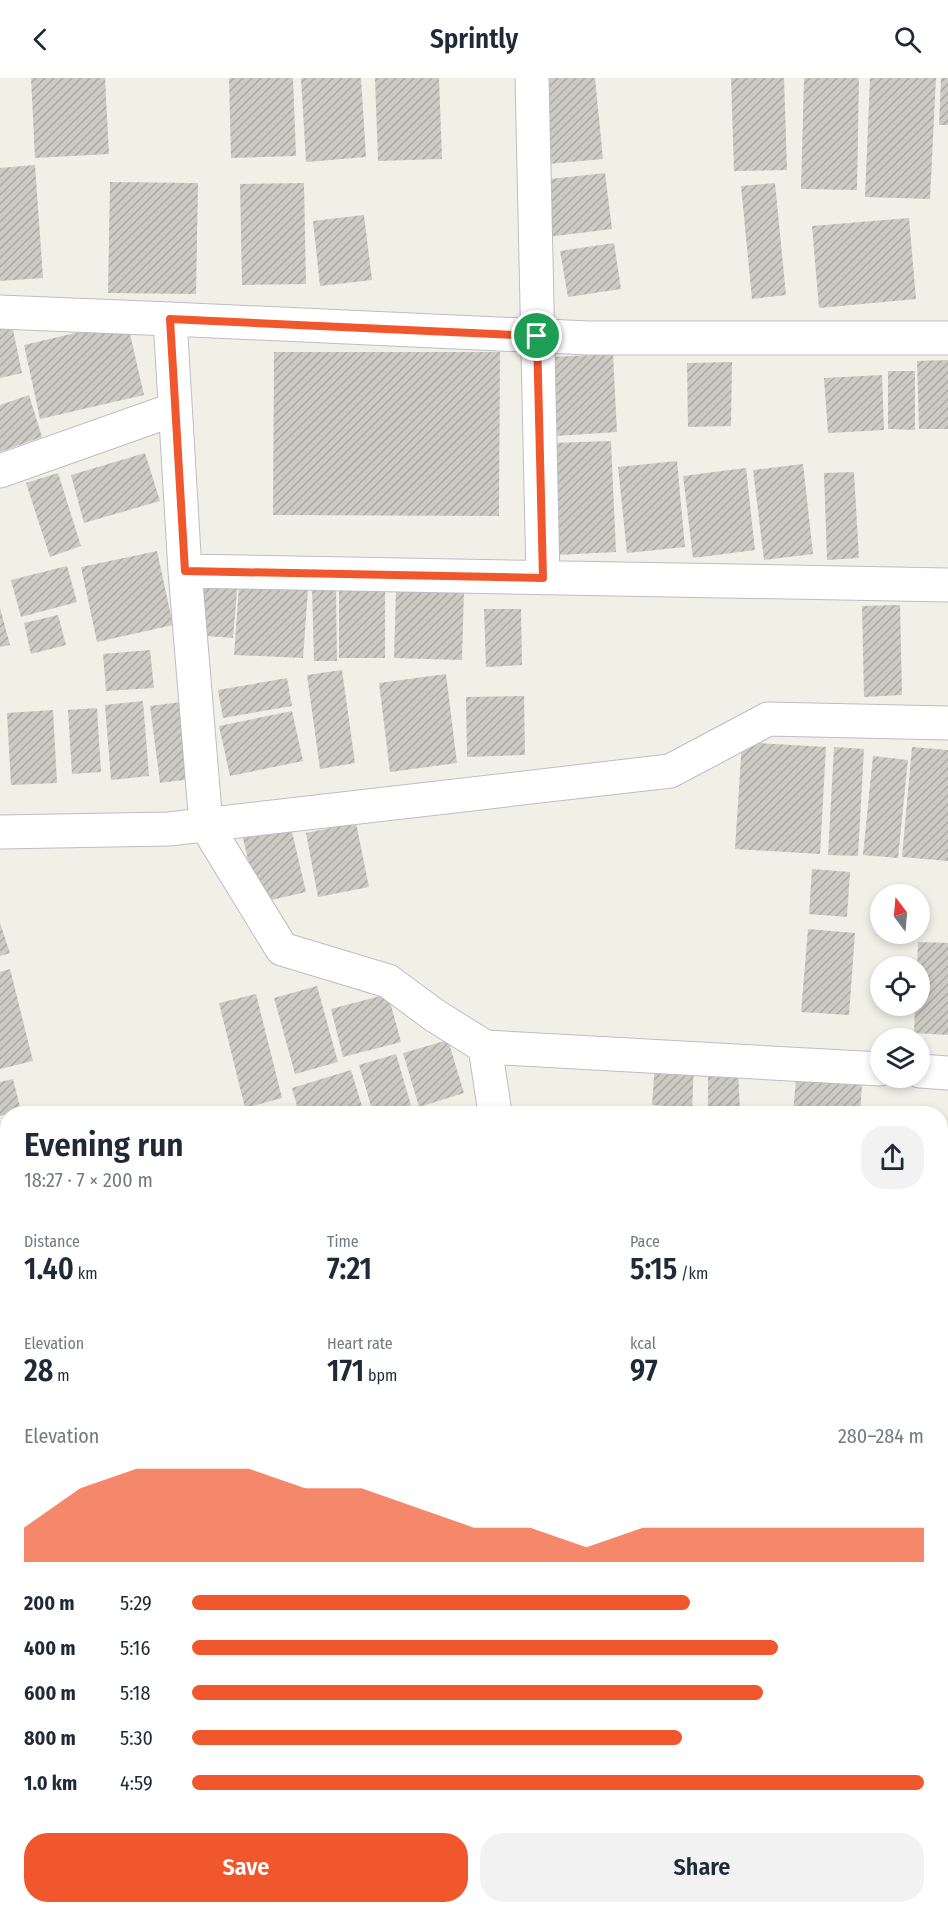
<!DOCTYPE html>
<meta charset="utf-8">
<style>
:root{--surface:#fff;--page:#f2f2f3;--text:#1f2937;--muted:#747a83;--accent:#f1572d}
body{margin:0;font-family:"Fira Sans Condensed",sans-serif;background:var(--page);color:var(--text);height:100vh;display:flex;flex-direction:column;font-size:22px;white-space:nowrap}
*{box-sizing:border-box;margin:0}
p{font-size:20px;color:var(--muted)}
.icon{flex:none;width:33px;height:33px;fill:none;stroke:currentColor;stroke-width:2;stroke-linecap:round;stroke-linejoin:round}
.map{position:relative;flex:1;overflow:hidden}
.side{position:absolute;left:0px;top:1028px;width:948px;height:808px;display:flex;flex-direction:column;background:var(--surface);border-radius:24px 24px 0 0;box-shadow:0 3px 9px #0003}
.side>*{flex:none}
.needle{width:39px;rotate:344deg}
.controls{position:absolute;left:870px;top:806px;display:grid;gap:12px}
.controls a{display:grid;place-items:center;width:60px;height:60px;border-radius:50%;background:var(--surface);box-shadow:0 3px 9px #0003;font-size:30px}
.pin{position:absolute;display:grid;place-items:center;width:51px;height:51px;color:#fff;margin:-26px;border:3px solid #fff;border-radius:50%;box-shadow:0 2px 6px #0007}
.round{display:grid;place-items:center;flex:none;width:63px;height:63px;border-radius:24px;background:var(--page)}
.overview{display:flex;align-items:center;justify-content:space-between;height:102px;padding:0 24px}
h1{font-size:33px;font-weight:600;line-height:45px}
.stats{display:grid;grid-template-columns:repeat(3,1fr);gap:9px;height:102px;padding:6px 24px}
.stats div{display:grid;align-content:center}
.stats b{font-size:30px;font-weight:600}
.stats small{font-size:16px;font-weight:400}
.stats p{font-size:16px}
.chart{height:168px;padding:12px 24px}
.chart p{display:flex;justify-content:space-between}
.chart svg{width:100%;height:108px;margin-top:6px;fill:var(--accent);opacity:.7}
.primary-button{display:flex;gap:12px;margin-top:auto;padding:12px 24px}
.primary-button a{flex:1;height:69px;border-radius:24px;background:var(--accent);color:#fff;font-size:24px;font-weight:600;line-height:69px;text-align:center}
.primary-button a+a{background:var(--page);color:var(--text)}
ul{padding:0 24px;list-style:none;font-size:20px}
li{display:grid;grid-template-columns:96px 72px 1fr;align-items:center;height:45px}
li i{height:15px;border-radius:8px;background:var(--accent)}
header{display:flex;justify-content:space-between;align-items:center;height:78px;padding:0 24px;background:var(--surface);font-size:27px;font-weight:600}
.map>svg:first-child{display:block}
.building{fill:url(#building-hatch)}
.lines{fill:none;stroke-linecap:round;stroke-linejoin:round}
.minor-casing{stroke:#bbbec3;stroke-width:35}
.primary-casing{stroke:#f8e159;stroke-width:35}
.minor{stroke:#fff;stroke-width:33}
.primary{stroke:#fffdae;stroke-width:33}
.route-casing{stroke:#fff;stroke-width:12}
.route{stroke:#f1572d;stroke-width:8}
</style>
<header><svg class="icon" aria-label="back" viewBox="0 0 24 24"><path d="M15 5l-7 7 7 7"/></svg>Sprintly<svg class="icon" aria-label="search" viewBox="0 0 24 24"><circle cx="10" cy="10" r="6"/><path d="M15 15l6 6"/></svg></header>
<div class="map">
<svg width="948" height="1835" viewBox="0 0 948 1835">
<defs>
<pattern id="building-hatch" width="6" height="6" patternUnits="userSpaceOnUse" patternTransform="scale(1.5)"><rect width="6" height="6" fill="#cccbc3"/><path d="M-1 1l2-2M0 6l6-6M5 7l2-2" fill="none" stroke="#a9a8a2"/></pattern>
</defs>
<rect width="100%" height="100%" fill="#f1f0e7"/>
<path class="building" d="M 31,0 L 105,0 L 109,76 L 35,80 Z
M 229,0 L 293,0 L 296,78 L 231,80 Z
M 301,0 L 361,0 L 366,79 L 306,84 Z
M 375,0 L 439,0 L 442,81 L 378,83 Z
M 540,0 L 595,0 L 603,81 L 548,86 Z
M 731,0 L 784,0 L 787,92 L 734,93 Z
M 804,0 L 859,0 L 857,112 L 801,111 Z
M 870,0 L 936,0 L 930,121 L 865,119 Z
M 941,0 L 948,0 L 948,47 L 939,47 Z
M 35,87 L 43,200 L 0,203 L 0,90 Z
M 605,95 L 612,151 L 547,159 L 541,102 Z
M 110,104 L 198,105 L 196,216 L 108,215 Z
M 304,105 L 306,206 L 242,207 L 240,106 Z
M 775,105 L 786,217 L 752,221 L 741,108 Z
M 364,137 L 372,202 L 320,208 L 313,143 Z
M 909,140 L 916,221 L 819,230 L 812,148 Z
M 614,165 L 621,211 L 568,219 L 560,173 Z
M 127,243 L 144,317 L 40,341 L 24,267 Z
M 12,247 L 22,295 L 0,300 L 0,249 Z
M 274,274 L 500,274 L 499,438 L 273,437 Z
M 613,276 L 617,354 L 556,358 L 552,279 Z
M 948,282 L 948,351 L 919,351 L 917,283 Z
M 732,284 L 731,348 L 688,349 L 687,285 Z
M 888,293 L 915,293 L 915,352 L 888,351 Z
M 882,297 L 884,352 L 828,355 L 824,300 Z
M 29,317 L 42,359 L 0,374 L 0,327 Z
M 611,363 L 616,474 L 557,477 L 553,365 Z
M 145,375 L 160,423 L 84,445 L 71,397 Z
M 677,383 L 685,469 L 627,475 L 618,389 Z
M 803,386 L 813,476 L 764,482 L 753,392 Z
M 746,390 L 755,472 L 693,480 L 683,398 Z
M 854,394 L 859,480 L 827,482 L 824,395 Z
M 58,395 L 81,468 L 50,479 L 26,405 Z
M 157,473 L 173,547 L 97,564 L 81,489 Z
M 67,488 L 77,524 L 21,539 L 11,502 Z
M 199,499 L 238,501 L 233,560 L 194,557 Z
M 339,505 L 385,505 L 385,580 L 339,580 Z
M 239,508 L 308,512 L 303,580 L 234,577 Z
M 312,509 L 336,509 L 337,583 L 314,583 Z
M 396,510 L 464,512 L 462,582 L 394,580 Z
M 900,527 L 902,617 L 864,619 L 862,528 Z
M 0,530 L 10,567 L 0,569 Z
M 484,531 L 521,531 L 522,587 L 486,589 Z
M 58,537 L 66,567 L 31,576 L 24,545 Z
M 150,572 L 154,610 L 106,613 L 103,576 Z
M 342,592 L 355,685 L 320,691 L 307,597 Z
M 446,596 L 457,685 L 390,694 L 379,605 Z
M 287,600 L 292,628 L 223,640 L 218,612 Z
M 524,618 L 525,677 L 467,679 L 466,619 Z
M 143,623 L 149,698 L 111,702 L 105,627 Z
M 181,624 L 191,701 L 160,705 L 150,628 Z
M 97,630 L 101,694 L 72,696 L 68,632 Z
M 53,632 L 57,705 L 11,707 L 7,635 Z
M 292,633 L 303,683 L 230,698 L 219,648 Z
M 742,664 L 826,669 L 820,776 L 735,771 Z
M 834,669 L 864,671 L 858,778 L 828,777 Z
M 912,669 L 948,672 L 948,783 L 902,779 Z
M 873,678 L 908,682 L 898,780 L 863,777 Z
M 290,745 L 306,814 L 258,825 L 242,756 Z
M 356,745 L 369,809 L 318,819 L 306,755 Z
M 812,791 L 850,794 L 847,839 L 809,836 Z
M 0,845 L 10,875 L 0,878 Z
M 808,851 L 855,855 L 849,937 L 801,934 Z
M 918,864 L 948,865 L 948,957 L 914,955 L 915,927 L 920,927 L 920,888 L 917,888 Z
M 10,891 L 33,983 L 0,991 L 0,894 Z
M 317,908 L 338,984 L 295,996 L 274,920 Z
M 256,916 L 282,1020 L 245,1030 L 219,925 Z
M 388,916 L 401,964 L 343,979 L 331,931 Z
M 448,962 L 464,1015 L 419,1029 L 403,975 Z
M 396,976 L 413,1034 L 373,1035 L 359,987 Z
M 655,986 L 694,989 L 692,1030 L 652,1027 Z
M 738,991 L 740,1035 L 708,1035 L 708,992 Z
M 351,992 L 364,1035 L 299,1035 L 292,1010 Z
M 13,1001 L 21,1033 L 0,1038 L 0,1004 Z
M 796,1001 L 862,1006 L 860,1035 L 793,1035 Z
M 940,1538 L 948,1566 L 948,1581 L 940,1583 Z
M 97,1828 L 149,1828 L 149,1829 L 128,1835 L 99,1835 Z
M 208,1828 L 295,1828 L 297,1835 L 210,1835 Z
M 450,1828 L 563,1828 L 564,1835 L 451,1835 Z"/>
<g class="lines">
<defs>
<path id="minor" d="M 532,0 L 543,500
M 0,234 L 170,241 L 185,493 L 948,507
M 170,241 L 589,260 L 948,260
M 0,393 L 175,331
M 185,493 L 206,747 L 282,871 L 388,903 L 434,937 L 485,969
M 0,754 L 169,751 L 670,693 L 768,641 L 948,645
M 920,993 L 948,995
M 495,1035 L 485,969 L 880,991
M 940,1342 L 948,1344"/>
<path id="primary" d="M 0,1777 L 8,1803
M 15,1828 L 17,1835"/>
</defs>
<use href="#minor" class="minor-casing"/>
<use href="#primary" class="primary-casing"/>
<use href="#minor" class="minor"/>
<use href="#primary" class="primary"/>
</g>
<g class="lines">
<defs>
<path id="route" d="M 170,241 L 537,258 L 543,500 L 185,493 Z"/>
</defs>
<use href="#route" class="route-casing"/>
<use href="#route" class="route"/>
</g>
</svg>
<div class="controls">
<a><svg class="needle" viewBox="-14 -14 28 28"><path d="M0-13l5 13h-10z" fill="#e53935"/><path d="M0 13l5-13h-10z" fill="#747a83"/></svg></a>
<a><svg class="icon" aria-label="locate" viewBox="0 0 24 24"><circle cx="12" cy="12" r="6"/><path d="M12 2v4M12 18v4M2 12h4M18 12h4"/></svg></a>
<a><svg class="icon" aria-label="layers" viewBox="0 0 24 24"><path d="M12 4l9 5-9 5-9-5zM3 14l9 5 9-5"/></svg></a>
</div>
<div class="pin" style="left:537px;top:258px;background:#1e9e55"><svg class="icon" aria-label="arrive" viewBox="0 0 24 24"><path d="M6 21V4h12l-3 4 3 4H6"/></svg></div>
<section class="side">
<div class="overview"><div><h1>Evening run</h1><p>18:27 · 7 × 200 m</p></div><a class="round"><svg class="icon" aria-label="share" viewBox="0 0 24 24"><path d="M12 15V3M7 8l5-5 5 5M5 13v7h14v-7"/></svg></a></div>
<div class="stats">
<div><p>Distance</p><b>1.40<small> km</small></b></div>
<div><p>Time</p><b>7:21</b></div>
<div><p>Pace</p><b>5:15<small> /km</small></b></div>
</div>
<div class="stats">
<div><p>Elevation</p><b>28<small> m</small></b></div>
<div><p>Heart rate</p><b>171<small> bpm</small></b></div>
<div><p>kcal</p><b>97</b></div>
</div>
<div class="chart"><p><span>Elevation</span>280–284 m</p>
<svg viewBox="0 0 160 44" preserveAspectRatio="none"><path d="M0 44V30L10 14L20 6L30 6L40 6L50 14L60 14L70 22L80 30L90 30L100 38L110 30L120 30L130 30L140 30L150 30L160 30V44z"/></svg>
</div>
<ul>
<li><b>200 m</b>5:29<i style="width:68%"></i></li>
<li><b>400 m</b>5:16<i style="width:80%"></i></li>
<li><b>600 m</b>5:18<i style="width:78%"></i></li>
<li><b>800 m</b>5:30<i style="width:67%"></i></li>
<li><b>1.0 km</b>4:59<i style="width:100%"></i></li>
</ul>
<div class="primary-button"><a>Save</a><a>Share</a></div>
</section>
</div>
